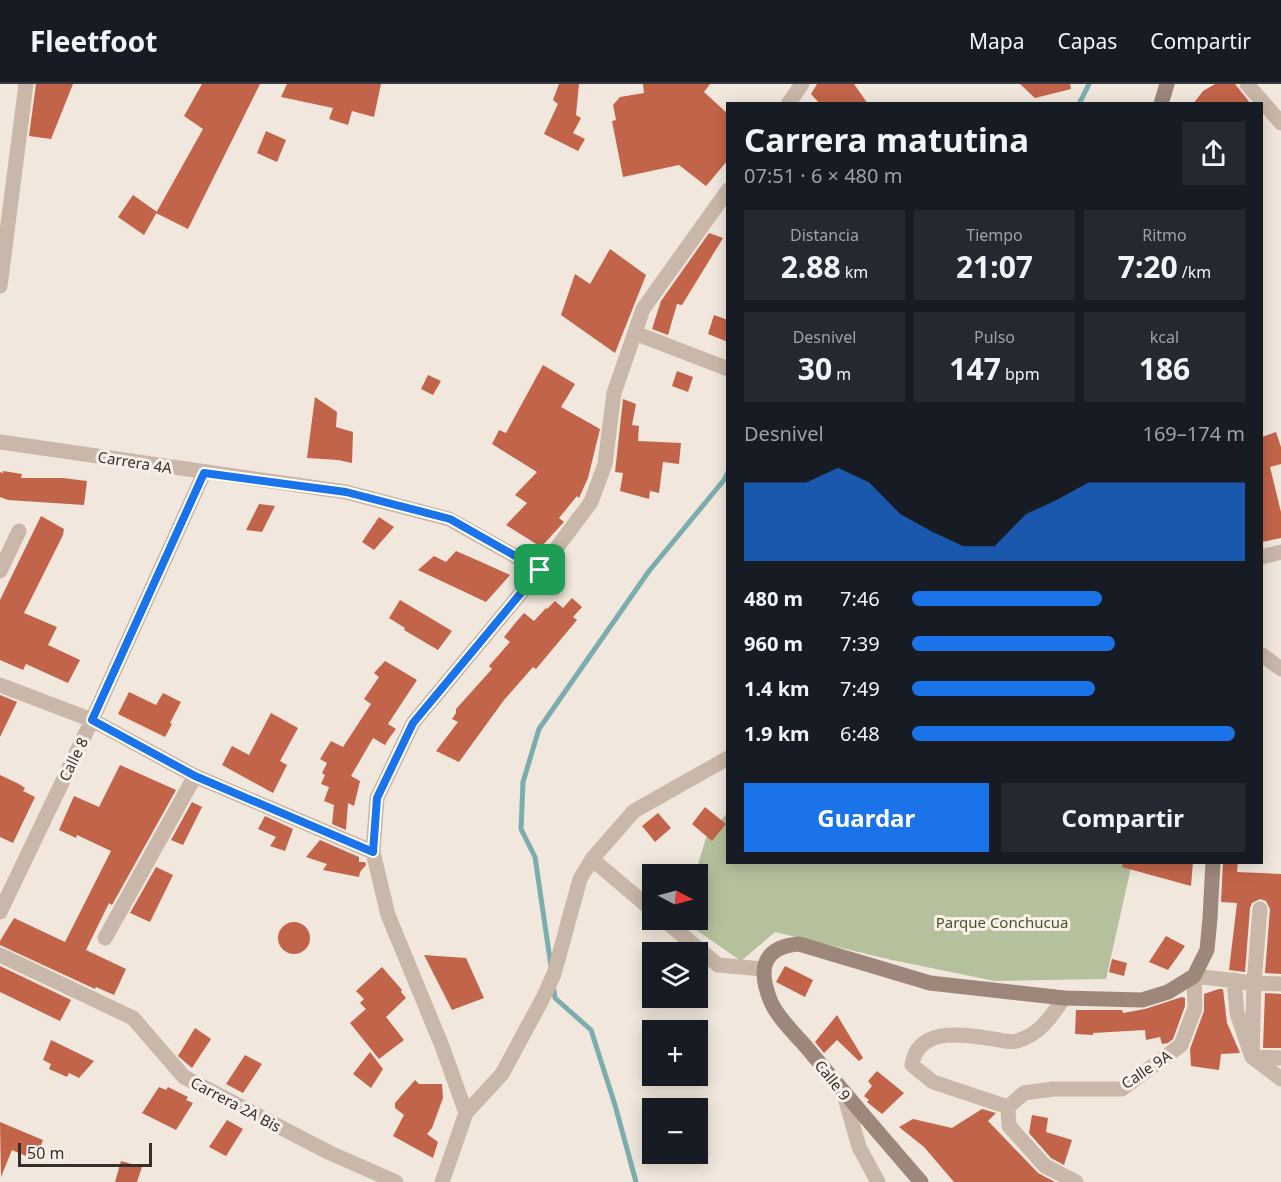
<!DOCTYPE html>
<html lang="es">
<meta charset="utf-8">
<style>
:root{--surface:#171b24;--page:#242831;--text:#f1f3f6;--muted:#9ea1a6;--line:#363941;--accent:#1a73e8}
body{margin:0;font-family:"Noto Sans",sans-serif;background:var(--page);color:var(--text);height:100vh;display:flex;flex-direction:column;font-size:22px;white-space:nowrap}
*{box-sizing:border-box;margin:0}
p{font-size:20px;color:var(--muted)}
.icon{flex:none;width:33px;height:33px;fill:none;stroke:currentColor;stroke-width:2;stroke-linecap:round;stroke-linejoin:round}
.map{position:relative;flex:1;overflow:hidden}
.details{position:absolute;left:726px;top:18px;width:537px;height:762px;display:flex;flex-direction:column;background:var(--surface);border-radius:0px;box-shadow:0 3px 15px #0003}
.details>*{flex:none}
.needle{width:39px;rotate:96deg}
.tools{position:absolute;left:642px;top:780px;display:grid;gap:12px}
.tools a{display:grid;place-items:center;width:66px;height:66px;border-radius:0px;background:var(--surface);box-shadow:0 3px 15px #0003;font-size:30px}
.scale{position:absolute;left:18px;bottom:15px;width:134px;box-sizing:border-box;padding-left:6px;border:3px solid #372d29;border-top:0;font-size:16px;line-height:21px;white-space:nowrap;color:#372d29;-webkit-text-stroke:4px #f9f1e9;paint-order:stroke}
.pin{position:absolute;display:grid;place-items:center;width:51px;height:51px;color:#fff;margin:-26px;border-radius:12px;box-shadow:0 3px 9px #0006}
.round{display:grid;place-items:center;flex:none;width:63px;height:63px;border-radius:0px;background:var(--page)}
.overview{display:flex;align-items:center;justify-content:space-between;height:102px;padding:0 18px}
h1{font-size:33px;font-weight:700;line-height:45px}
.figures{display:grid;grid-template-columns:repeat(3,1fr);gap:9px;height:102px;padding:6px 18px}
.figures div{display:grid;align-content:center;border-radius:0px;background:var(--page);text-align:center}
.figures b{font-size:30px;font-weight:700}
.figures small{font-size:16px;font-weight:400}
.figures p{font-size:16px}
.chart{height:168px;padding:12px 18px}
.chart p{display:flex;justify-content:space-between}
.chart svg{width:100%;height:108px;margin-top:6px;fill:var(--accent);opacity:.7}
.primary-button{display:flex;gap:12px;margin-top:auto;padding:12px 18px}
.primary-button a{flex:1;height:69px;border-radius:0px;background:var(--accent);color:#fff;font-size:24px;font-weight:700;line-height:69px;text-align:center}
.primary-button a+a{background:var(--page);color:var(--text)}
ul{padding:0 18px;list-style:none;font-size:20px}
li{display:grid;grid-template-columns:96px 72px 1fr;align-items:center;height:45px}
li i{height:15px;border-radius:8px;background:var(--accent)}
header{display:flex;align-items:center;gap:36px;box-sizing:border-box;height:84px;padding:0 30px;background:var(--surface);border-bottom:2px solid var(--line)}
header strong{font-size:28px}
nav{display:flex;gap:33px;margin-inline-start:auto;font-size:21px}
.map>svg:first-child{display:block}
.green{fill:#b5c09d}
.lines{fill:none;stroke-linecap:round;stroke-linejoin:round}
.stream{stroke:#7cadae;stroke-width:5}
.building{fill:#c2644a}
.street{stroke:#c9b7a9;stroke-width:15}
.secondary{stroke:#9d867a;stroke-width:15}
.route-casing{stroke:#fff;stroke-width:12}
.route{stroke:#1a73e8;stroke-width:8}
.labels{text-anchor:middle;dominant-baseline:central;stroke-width:6;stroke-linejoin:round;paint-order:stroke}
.street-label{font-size:15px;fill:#372d29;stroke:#f9f1e9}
.park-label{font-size:15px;fill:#47542d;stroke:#f9f1e9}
</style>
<header>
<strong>Fleetfoot</strong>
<nav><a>Mapa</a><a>Capas</a><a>Compartir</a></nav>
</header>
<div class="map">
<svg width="1281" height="1098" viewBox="0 0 1281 1098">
<rect width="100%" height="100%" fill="#f1e7dd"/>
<path class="green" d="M 727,729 L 728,778 L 1132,779 L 1106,895 L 995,897 L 892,876 L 775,848 L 741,877 L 682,836 L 698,836 L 698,790 L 695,790 L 706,754 Z"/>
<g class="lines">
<path class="stream" d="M 1079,20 L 1089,0
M 551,882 L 535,773 L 521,745 L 523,698 L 539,645 L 649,487 L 724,396 L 728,388
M 553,900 L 555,914 L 591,946 L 615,1021 L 636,1098"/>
</g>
<path class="building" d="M 36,0 L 73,0 L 51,55 L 29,52 Z
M 202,0 L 260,0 L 188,145 L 156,129 L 203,45 L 184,32 Z
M 287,0 L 381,0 L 374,33 L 352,27 L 348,41 L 329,35 L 333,24 L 281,13 Z
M 559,0 L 579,0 L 576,31 L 581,34 L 573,49 L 585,55 L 578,67 L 544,50 L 558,20 L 553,16 Z
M 643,0 L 710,0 L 704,8 L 728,30 L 728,76 L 706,102 L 679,81 L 623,93 L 612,37 L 616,36 L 613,21 L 620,13 L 644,9 Z
M 817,0 L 854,0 L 868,20 L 820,20 L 811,10 Z
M 1020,0 L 1070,0 L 1071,5 L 1035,14 Z
M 1215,0 L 1235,0 L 1251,20 L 1193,20 L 1203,7 Z
M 266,47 L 286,56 L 277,78 L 257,69 Z
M 133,111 L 157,128 L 144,151 L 118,133 Z
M 709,149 L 723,154 L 682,221 L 677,220 L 668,251 L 652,245 L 661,217 Z
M 610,165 L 646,191 L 615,269 L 561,231 L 575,190 L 590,200 Z
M 714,231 L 728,236 L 728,258 L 708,250 Z
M 543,281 L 575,300 L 561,323 L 600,345 L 588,394 L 579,414 L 577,412 L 559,434 L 564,438 L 541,463 L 506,441 L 527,419 L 515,411 L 537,388 L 492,360 L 499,346 L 506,349 Z
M 677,287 L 693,293 L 688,308 L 672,302 Z
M 428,291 L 441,297 L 433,311 L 421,305 Z
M 315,313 L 337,328 L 336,343 L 353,348 L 352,379 L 338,376 L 307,374 Z
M 623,315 L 636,320 L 632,341 L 639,342 L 638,357 L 681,359 L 679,380 L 663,378 L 659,409 L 650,407 L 649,415 L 620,407 L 623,389 L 615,388 Z
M 1276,348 L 1281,363 L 1281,380 L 1270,383 L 1281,428 L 1281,454 L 1262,458 L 1262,353 Z
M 3,387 L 22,390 L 21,394 L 63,394 L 87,397 L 84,421 L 8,416 L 0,413 L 0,388 L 3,389 Z
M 259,420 L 275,422 L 262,448 L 246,446 Z
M 41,432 L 64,445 L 63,451 L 24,529 L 57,543 L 48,561 L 80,576 L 68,599 L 26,580 L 23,586 L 0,576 L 0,516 Z
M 379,433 L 394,443 L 374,466 L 362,458 Z
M 456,467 L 479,477 L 510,491 L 486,518 L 418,486 L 434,472 L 446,478 Z
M 572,514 L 582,523 L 573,533 L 577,536 L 536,585 L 533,583 L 504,616 L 459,678 L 436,667 L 458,638 L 452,635 L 456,629 L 456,625 L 492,585 L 489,582 L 510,558 L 504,553 L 517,537 L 524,529 L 534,537 L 546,524 L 547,525 L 555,517 L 563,524 Z
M 400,516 L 452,547 L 438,566 L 404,546 L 405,544 L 389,534 Z
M 385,577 L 417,596 L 388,640 L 396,645 L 390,653 L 385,661 L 373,654 L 351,692 L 360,697 L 354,722 L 348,719 L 346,746 L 332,740 L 334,721 L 324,717 L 329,703 L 321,700 L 325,691 L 322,689 L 327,679 L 320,675 L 331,657 L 343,663 L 371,620 L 364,615 L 379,593 L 374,589 Z
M 129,608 L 156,621 L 163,609 L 181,618 L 170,639 L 172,640 L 165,653 L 118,630 Z
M 0,611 L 17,618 L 0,653 Z
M 271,629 L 298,644 L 280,677 L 287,681 L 273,709 L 222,681 L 232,662 L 249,671 Z
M 120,681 L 176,706 L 112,821 L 109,819 L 86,866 L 126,885 L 114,911 L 96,903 L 95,905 L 0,861 L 0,857 L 14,834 L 65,858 L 111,767 L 77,751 L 76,754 L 59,746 L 74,712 L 99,723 Z
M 0,691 L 19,700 L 25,704 L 23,707 L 35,713 L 13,759 L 0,753 Z
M 192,718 L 202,723 L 183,761 L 171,756 Z
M 705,723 L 726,740 L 712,757 L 692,740 Z
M 658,729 L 671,744 L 655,758 L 642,742 Z
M 265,732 L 293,745 L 285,767 L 270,762 L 276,753 L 258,745 Z
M 320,756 L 359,773 L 359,778 L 365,778 L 366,781 L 360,788 L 359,793 L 323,786 L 327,780 L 306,773 Z
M 1123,778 L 1193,778 L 1191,802 L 1122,783 Z
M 1223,778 L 1238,778 L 1237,788 L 1281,790 L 1281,890 L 1265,889 L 1270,825 L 1266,817 L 1260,815 L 1252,819 L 1250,824 L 1245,888 L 1229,886 L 1237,819 L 1221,818 Z
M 156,783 L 173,791 L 150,838 L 130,829 Z
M278 854a16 16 0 1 1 32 0a16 16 0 1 1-32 0Z
M 1166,852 L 1185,862 L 1168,886 L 1149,878 Z
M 424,871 L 466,874 L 484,914 L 452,926 Z
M 1112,875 L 1127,879 L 1124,892 L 1109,888 Z
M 0,882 L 71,916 L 60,937 L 0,908 Z
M 785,882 L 813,896 L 805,913 L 776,898 Z
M 382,883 L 402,906 L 401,908 L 406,914 L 386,933 L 404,956 L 379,975 L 350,939 L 366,925 L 360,919 L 364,915 L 356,907 Z
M 1219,905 L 1223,905 L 1227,939 L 1240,969 L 1221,970 L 1219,986 L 1191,982 L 1190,965 L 1204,927 L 1204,910 Z
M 1265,909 L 1281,910 L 1281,964 L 1263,964 Z
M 1182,913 L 1185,914 L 1185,922 L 1173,955 L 1168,959 L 1162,960 L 1160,953 L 1146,956 L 1145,946 L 1093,949 L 1093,951 L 1075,950 L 1076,926 L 1122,926 L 1123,929 L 1145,925 Z
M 837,931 L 863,974 L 859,977 L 837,956 L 824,969 L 815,958 Z
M 195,944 L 211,955 L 192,984 L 178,972 Z
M 51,956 L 94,977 L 79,994 L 69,989 L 67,993 L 49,985 L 51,980 L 43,976 Z
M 370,968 L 383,985 L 371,1004 L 353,990 Z
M 245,971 L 262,980 L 243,1009 L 226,1000 Z
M 877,987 L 904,1009 L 882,1030 L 867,1018 L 869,1016 L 864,1012 L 872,1002 L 868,997 Z
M 415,996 L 419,1000 L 442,1000 L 443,1014 L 432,1044 L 427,1050 L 438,1058 L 433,1074 L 393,1052 L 404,1031 L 395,1024 L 395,1019 Z
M 159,1003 L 166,1006 L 168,1003 L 188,1013 L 186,1016 L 193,1019 L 176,1046 L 142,1029 Z
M 982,1025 L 996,1029 L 988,1037 L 1038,1089 L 1055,1098 L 954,1098 L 924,1063 L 899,1043 L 913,1035 L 952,1044 Z
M 1032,1031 L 1048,1034 L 1046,1048 L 1072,1056 L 1064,1081 L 1051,1074 L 1029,1049 Z
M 227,1036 L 243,1045 L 226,1072 L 209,1063 Z
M 0,1038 L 43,1056 L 35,1076 L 12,1066 L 1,1093 Z
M 121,1077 L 142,1083 L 137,1098 L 115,1098 Z"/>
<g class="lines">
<path class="street" d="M 1247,0 L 1281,39
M 788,20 L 802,0
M 0,202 L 26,0
M 635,249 L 728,285
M 0,358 L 346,408 L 449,435 L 540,486
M 1262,473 L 1281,468
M 0,487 L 19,447
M 1262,571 L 1281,585
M 0,601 L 92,636 L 195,692 L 373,768
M 592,775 L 652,826
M 1260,825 L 1254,899 L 1252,973 L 1281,974
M 0,828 L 92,636 L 204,389
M 664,836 L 718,881 L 763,885
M 105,854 L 195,692
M 0,871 L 133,934 L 184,993 L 328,1068 L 396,1098
M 1234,896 L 1237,929 L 1252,973 L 1281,995
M 844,1010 L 859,1063 L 878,1098
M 1008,1023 L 1024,1009 L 1053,1005 L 1122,1005 L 1181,961 L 1195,924 L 1194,892 L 1254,899 L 1281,900
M 1008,1023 L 933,998 L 912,981 C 918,941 965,951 994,955 C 1001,956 1011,959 1017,957 C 1040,950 1051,933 1064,914
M 1008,1023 L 1009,1042 L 1045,1082 L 1076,1098
M 466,1029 L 442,962 L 388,831 L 373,768 L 377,714 L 413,639 L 540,486 L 591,418 L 605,380 L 614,309 L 643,225 L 728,106
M 442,1098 L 466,1029 L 502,990 L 543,914 L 554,890 L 580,795 L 592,775 L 634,727 L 728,674"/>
<path class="secondary" d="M 1161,20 L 1167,0
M 921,1098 C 883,1054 845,1010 808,965 C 797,952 777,933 771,918 C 758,887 761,863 799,860 L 930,899 L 1064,914 L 1142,916 L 1168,908 L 1194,892 L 1207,866 L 1210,834 L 1213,778"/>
</g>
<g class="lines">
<defs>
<path id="route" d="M 204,389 L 346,408 L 450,435 L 540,486 L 413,639 L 377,714 L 373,768 L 195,692 L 92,636 Z"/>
</defs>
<use href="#route" class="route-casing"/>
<use href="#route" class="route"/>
</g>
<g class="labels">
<g class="street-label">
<text transform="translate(135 378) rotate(9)">Carrera 4A</text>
<text transform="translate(73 675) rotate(-64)">Calle 8</text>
<text transform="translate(1146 985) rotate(-34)">Calle 9A</text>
<text transform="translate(833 996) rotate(51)">Calle 9</text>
<text transform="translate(236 1020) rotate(28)">Carrera 2A Bis</text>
</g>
<g class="park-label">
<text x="1002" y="838">Parque Conchucua</text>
</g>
</g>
</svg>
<div class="tools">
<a><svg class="needle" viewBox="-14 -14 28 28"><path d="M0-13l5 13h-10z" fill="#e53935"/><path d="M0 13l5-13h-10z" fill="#9ea1a6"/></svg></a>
<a><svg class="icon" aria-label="layers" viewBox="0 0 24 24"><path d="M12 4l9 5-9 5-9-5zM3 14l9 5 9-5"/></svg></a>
<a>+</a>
<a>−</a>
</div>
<div class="scale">50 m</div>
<div class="pin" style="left:540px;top:486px;background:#1e9e55"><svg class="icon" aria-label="arrive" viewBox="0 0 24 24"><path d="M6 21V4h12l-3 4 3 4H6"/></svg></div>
<section class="details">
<div class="overview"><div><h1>Carrera matutina</h1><p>07:51 · 6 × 480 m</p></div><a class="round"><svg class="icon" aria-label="share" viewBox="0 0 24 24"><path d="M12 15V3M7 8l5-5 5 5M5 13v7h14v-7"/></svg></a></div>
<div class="figures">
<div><p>Distancia</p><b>2.88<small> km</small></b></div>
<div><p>Tiempo</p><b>21:07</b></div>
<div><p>Ritmo</p><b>7:20<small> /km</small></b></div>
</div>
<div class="figures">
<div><p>Desnivel</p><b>30<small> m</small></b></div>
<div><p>Pulso</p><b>147<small> bpm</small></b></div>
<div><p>kcal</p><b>186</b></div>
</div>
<div class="chart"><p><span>Desnivel</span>169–174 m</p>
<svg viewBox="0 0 160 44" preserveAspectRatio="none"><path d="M0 44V12L10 12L20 12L30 6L40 12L50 25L60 32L70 38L80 38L90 25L100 19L110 12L120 12L130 12L140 12L150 12L160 12V44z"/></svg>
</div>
<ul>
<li><b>480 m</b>7:46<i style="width:57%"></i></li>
<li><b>960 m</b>7:39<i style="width:61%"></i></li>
<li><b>1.4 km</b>7:49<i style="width:55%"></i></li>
<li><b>1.9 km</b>6:48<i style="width:97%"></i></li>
</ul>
<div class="primary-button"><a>Guardar</a><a>Compartir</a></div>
</section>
</div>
